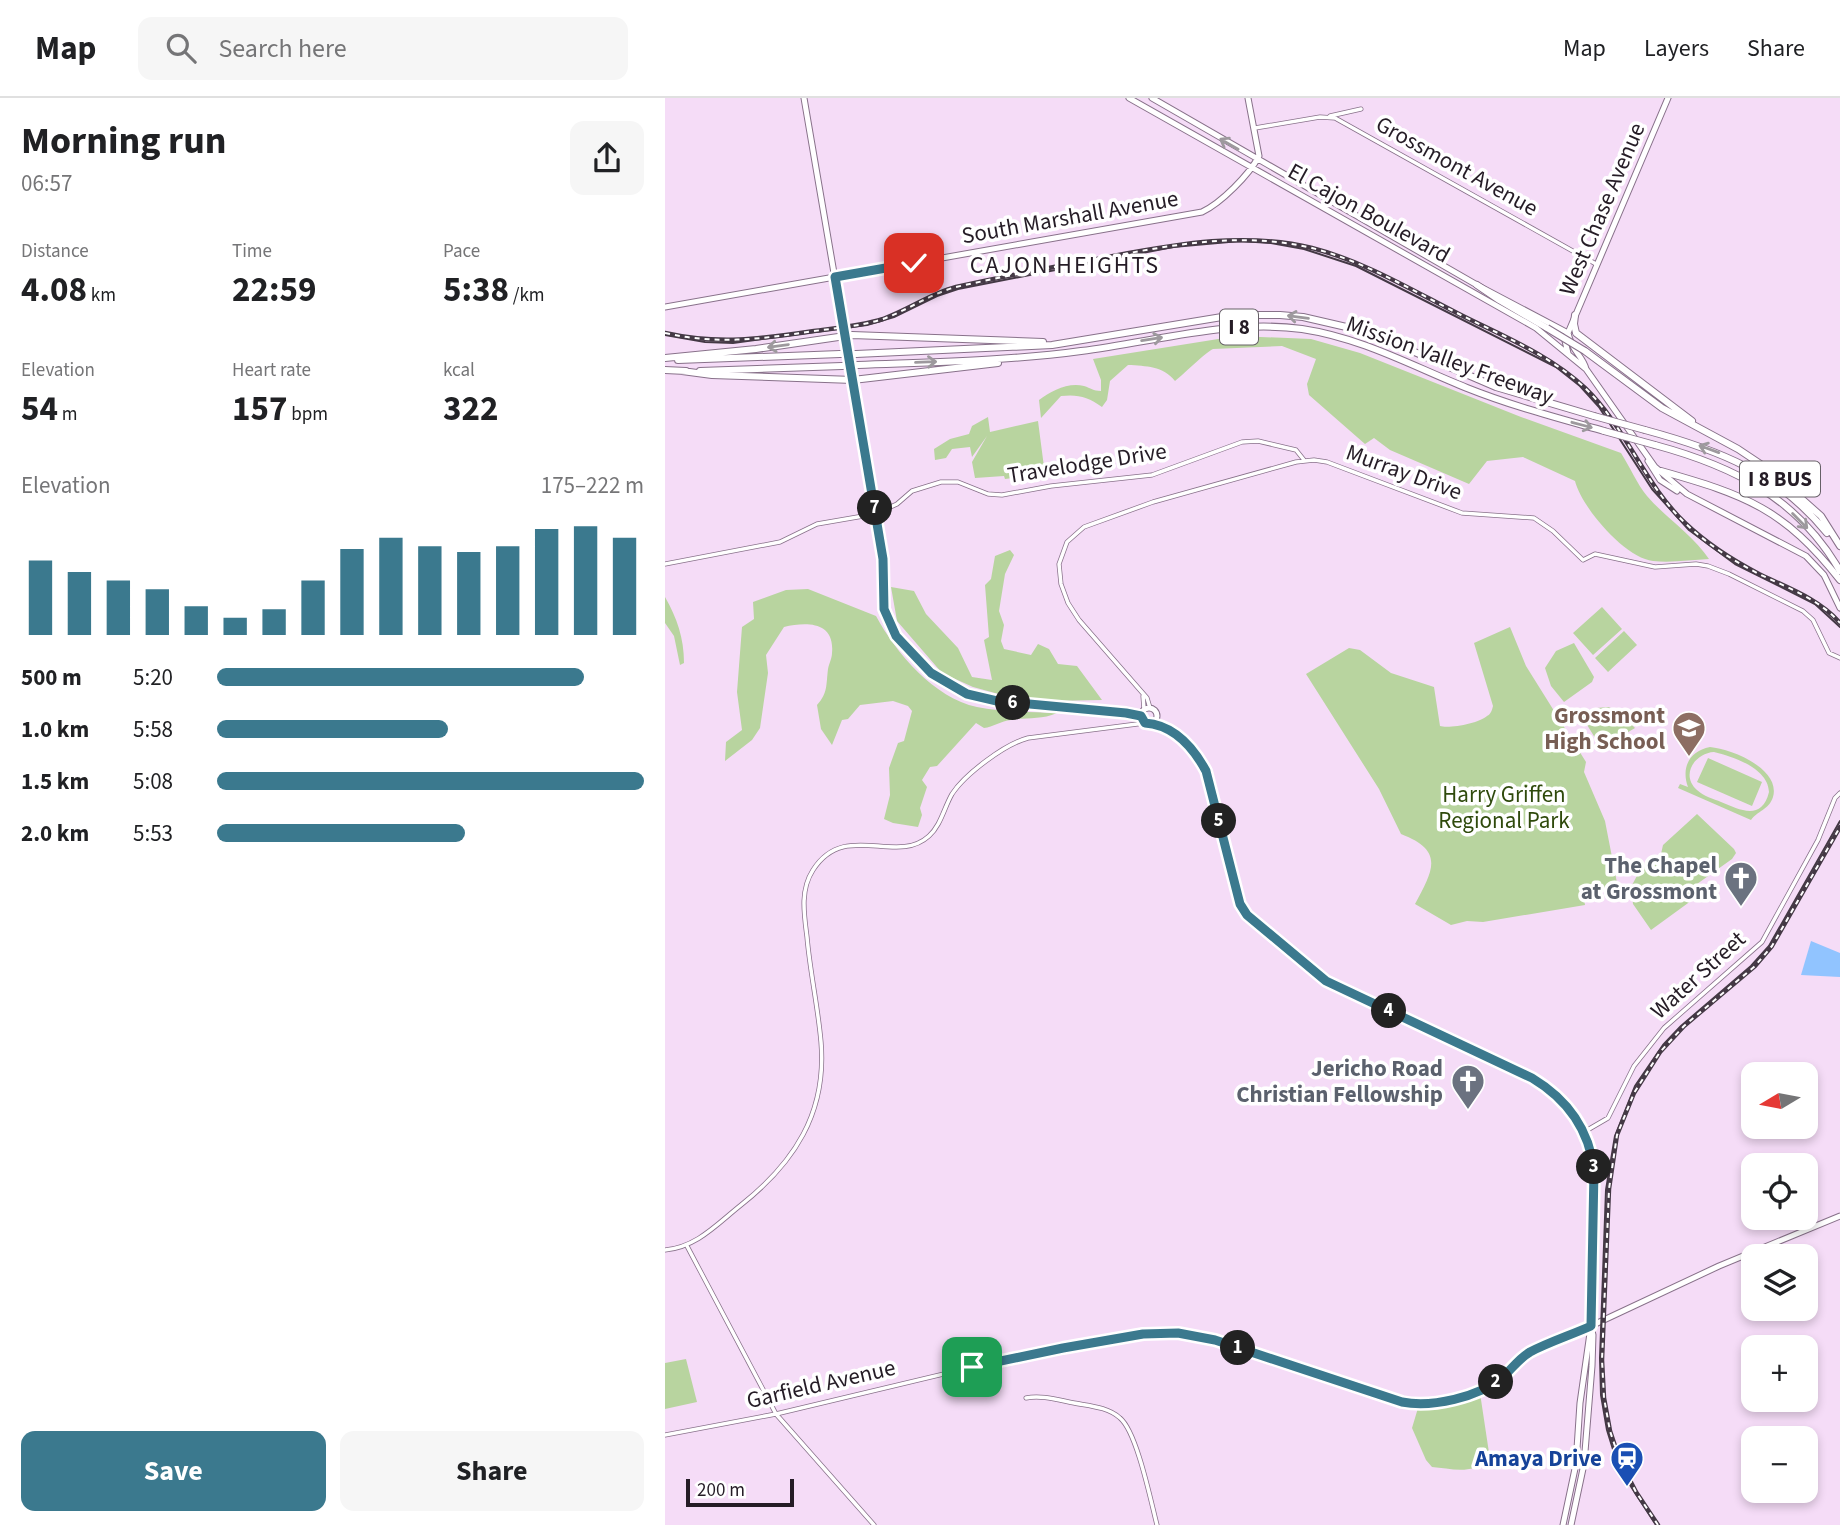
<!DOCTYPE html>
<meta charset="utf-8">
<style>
:root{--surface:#fff;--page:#f6f6f6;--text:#202124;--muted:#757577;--line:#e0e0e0;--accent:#3b798e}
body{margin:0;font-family:"Source Sans 3",sans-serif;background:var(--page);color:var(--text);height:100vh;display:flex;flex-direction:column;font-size:26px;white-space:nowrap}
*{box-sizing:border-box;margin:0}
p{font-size:23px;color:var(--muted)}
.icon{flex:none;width:38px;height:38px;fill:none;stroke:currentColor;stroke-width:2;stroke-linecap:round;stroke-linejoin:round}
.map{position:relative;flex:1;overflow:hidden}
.drawer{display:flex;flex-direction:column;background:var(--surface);width:665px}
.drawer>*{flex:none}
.needle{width:46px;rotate:260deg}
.tools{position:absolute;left:1076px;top:964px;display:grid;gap:14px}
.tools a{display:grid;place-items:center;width:77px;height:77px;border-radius:14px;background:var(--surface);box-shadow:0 4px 10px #0003;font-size:35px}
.scale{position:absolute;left:21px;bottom:18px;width:108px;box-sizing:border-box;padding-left:7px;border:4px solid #251c26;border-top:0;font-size:19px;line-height:24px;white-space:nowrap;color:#251c26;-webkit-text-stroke:5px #fff;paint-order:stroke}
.pin{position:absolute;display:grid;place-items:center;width:60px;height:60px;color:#fff;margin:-30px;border-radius:14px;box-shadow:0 4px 10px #0006}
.km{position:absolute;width:35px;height:35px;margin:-18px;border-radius:50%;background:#222;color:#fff;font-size:19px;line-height:35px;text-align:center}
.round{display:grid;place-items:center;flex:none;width:74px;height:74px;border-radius:14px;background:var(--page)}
.headline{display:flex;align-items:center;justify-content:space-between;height:119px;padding:0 21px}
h1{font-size:38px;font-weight:700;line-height:52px}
.figures{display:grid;grid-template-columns:repeat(3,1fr);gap:10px;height:119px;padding:7px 21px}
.figures div{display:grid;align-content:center}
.figures b{font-size:35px;font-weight:700}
.figures small{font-size:19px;font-weight:400}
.figures p{font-size:19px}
.chart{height:196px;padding:14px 21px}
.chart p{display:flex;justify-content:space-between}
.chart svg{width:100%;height:126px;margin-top:7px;stroke:var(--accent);stroke-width:6}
.primary-button{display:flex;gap:14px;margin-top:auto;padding:14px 21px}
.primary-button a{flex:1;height:80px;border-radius:14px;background:var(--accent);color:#fff;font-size:28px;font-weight:700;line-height:80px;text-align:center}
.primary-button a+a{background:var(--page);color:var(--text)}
ul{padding:0 21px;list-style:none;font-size:23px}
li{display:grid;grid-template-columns:112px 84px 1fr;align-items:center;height:52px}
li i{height:18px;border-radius:9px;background:var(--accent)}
header{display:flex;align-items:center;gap:42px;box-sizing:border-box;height:98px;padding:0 35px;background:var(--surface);border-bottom:2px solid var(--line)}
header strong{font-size:33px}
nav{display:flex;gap:38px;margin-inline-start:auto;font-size:24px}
.search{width:490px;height:63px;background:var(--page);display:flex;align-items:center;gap:18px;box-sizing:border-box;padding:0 24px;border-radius:14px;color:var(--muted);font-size:26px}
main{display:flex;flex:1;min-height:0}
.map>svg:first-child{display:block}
.green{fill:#b8d49f;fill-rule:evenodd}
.water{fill:#91c4ff}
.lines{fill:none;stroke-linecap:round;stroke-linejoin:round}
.minor-casing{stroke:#88718a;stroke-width:5}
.major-casing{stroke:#88718a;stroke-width:7}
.highway-casing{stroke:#88718a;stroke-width:8}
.minor{stroke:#fff;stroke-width:3.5}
.major{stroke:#fff;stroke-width:5}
.highway{stroke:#fff;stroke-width:6}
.tram{stroke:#443945;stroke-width:2}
.rail-casing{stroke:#443945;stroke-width:4.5}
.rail{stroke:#fff;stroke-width:2;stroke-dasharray:5;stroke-linecap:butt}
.highway-bridge-casing{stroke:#88718a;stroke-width:8;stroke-linecap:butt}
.highway-bridge{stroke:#fff;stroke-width:6}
.oneway{stroke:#9d999d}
.route-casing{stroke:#fff;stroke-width:14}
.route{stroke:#3b798e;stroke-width:9}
.labels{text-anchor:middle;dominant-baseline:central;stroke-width:7;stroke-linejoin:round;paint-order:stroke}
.shield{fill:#fff;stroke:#666067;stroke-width:2}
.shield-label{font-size:21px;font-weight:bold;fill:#251c26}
.street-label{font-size:23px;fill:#251c26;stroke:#fff}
.education-label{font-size:23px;font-weight:bold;fill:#785e54;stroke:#fff;text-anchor:end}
.park-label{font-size:23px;fill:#2f4a0c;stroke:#fff}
.worship-label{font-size:23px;font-weight:bold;fill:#5b616d;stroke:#fff;text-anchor:end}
.transit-label{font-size:23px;font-weight:bold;fill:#164399;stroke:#fff;text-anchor:end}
.neighbourhood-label{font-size:24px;letter-spacing:2px;fill:#251c26;stroke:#fff}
</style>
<header>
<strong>Map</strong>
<div class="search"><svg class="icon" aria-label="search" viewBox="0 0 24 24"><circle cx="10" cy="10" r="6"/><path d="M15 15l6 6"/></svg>Search here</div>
<nav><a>Map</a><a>Layers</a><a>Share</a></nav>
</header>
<main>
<section class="drawer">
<div class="headline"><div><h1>Morning run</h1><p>06:57</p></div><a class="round"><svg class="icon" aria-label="share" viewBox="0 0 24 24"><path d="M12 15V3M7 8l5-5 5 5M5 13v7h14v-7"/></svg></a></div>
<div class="figures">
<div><p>Distance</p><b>4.08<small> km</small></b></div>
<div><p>Time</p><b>22:59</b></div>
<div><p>Pace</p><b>5:38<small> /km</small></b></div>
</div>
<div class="figures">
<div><p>Elevation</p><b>54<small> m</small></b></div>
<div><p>Heart rate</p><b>157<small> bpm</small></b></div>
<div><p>kcal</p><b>322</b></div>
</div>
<div class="chart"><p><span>Elevation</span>175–222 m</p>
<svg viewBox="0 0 160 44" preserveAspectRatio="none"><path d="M5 44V18M15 44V22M25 44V25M35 44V28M45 44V34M55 44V38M65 44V35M75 44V25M85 44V14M95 44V10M105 44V13M115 44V15M125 44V13M135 44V7M145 44V6M155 44V10"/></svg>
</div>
<ul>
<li><b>500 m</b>5:20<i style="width:86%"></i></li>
<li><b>1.0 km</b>5:58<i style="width:54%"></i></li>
<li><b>1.5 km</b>5:08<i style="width:100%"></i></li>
<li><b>2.0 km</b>5:53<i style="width:58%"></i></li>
</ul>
<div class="primary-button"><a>Save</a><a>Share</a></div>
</section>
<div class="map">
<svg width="1175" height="1427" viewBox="0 0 1175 1427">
<rect width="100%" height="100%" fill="#f5dcf7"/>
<path class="green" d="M 572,238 L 646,241 L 695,255 L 856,319 L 956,355 C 965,369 972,386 982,398 C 1001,420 1028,437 1044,461 C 1026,462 1006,465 988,463 C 960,460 917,410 910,383 L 858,359 L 822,363 L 804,386 L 725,352 L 709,340 L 700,346 L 644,297 L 642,286 L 651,261 L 617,248 L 548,251 C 541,254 519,276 510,283 C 498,268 481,268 463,267 L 445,283 L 442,302 L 437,309 C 423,299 413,296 396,298 L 376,320 L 374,302 C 386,293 403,284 419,288 C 426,290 428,293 436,293 L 436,282 L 428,261 Z
M 323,319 L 325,334 L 373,323 L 379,369 L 368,377 L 340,381 L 339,378 L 310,380 L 307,364 L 322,338 L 307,359 L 305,349 L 287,351 L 281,360 L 270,362 L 269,351 L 285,341 L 304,336 L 307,328 Z
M 345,452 L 349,457 L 340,476 L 334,513 L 339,527 L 336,543 L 339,551 L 366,557 L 373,546 L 384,551 L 393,566 L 412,568 L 437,602 L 386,603 L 341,598 L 308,589 L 277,575 L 232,523 L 226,489 L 249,493 L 261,516 L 293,550 L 307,579 L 327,582 L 319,542 L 324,539 L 320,487 L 326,481 L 330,458 Z
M 143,491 L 211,518 C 231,555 269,600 312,609 C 337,614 366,614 392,615 C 376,622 363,619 346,622 C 336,623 328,629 319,630 L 311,625 L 272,668 L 265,669 L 257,682 L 262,689 L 255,710 L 257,717 L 253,729 L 228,725 L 219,721 L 225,697 L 224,670 L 233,645 L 239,643 L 247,613 L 243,608 L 228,603 L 195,607 L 183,621 L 177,622 L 167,647 L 156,631 L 152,607 C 163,595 161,587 163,571 C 164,566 167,560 167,555 C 170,523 141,524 119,529 L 101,557 L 103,575 L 95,630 L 87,642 L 60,663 L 61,644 L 77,632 L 72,594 L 77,529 L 89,521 L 88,504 L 121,492 Z
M 0,499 C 12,520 19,540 19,565 L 15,567 L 9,538 L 0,525 Z
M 937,509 L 957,531 L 928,557 L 908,535 Z
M 845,529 L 861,568 L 921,664 L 919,674 L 940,723 L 953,790 L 918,796 L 920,807 L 818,824 L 802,823 L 786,827 L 750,806 C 768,772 780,753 736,736 L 714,691 L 641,576 L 684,550 L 695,552 L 726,575 L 769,589 L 775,628 C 784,631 815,625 822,618 C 826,616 827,612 828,608 L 809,545 Z
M 959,533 L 972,547 L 943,574 L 930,560 Z
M 909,545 L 929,579 L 927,584 L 899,604 L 886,588 L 880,570 L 891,553 Z
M 943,609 L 952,612 L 970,630 L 938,649 L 935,648 L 916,617 L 932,610 Z
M 1045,649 C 1067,651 1116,671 1108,699 C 1104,712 1092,713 1086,722 L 1013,690 L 1015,686 L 1023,689 C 1016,670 1024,653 1045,649 ZM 1049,654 C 1069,659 1103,670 1104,694 C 1097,723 1075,712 1056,704 C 1049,701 1038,698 1032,692 C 1015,677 1030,655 1049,654 Z
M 1043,660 L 1097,684 L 1087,708 L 1032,684 Z
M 1032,716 L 1069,751 L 1071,755 L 1067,761 L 1025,791 L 1030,800 L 986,832 L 968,806 L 966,789 L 975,772 L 996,756 L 998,747 Z
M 21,1261 L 32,1304 L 0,1311 L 0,1265 Z
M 815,1295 L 826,1368 C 818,1367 816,1368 809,1370 C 796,1374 780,1370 767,1369 L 761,1362 L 747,1330 L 753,1310 L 778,1307 Z"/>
<path class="water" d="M 1146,843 L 1175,855 L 1175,879 L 1136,877 Z"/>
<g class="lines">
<defs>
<path id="minor" d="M 665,18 L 696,11
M 590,30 L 655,19 L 670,20 L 931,166
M 0,466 L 115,444 L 152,426 L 210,416 L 232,406 L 247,393 L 276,384 L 293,384 L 323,396 L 337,397 L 386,388 L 487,377 L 577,344 L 593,343 L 631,352 L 639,362
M 478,598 L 479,611
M 485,610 L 482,600 L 414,522 L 403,505 L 396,486 L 394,466 L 402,444 L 419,429 L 488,404 L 631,364 L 649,362 L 662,364 L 797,415 L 869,420 L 888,433 L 918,462 L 930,456 L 990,469 L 1031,466 L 1043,468 L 1064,476 L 1138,513 L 1148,522 L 1164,555 L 1175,560
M 919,1034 L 943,1020 L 969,968 L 999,930 L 1097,844 L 1153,742 L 1170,700 L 1175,695
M 22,1148 L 111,1316 L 209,1427
M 0,1152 C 32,1149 52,1126 76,1107 C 129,1065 162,1015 156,944 C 153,909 145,874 142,839 C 139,816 135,792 148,772 C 180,722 231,768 264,738 C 276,727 279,710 287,696 C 300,676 340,646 363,640 L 480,625
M 361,1300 C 377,1297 393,1302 409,1305 C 425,1308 443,1309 455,1320 C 472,1334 486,1404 492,1427
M 0,1337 L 111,1316 L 371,1254 L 496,1235 L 523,1236 L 550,1242 L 737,1304 C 767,1310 811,1299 836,1280 C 847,1272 852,1262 864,1255 C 883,1245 905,1237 925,1229"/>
<path id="major" d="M 139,0 L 218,461 L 218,505 L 225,528 L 238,548 L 277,583 L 302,596 L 322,602 L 461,615 L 476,618
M 464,0 L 871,230 L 921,271
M 487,0 L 812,187 L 903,235 C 907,254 918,258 921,271 L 990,369 L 1022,396 L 1141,458 L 1159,477 L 1175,510
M 0,209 L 537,114 C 556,105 584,77 594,58 L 583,0
M 903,255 L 900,243 L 903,235 L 1003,0
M 983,363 L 995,382 L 1012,393
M476 618a8 8 0 1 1 16 0a8 8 0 1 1-16 0Z
M 487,625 C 513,630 530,651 541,673 L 575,806 L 591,826 L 661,883 L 867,980 C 902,1001 923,1031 929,1072 L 926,1228 L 915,1305 L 911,1366 L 898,1427
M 926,1228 L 1054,1168 L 1175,1118
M 906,1427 L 919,1366 L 927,1268 L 928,1237 L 926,1228"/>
<path id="highway" d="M 812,187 L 834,202 L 882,230
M 910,217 L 909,226 L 911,235 L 1027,323
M 920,253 L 997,310 L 1073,351 L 1103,371 L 1156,418 L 1175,448
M 191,256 L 387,247 L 569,217 L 615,217 L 638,219 L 703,234 L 831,289 L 929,318
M 0,260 L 91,251 L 187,237 L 378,244
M 13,262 L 175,256
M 193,267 C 267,264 342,263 416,253 C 489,244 563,221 637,231 C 697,240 747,268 802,290 C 847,308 893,320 939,333
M 0,272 L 21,273
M 17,273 L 47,277 L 188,282 L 333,265
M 35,273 L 177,268
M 980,332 C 1054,352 1112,374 1162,435
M 990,347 C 1068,368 1133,400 1175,473
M 996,373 C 1081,397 1119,411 1175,482"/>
</defs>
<use href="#minor" class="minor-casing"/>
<use href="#major" class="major-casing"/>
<use href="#highway" class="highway-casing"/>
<use href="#minor" class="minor"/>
<use href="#major" class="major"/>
<use href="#highway" class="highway"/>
<path class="tram" d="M 0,237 L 40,244 L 68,245 L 202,227 L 229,219 L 272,198 L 293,191 L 508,149 L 575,143 L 606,145 L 639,151 L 691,168 L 891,269 L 915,288 L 934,309 L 987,391 L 1024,432 L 1070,466 L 1150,506 L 1175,529
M 991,1427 L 965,1387 L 951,1361 L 942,1332 L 936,1297 L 935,1260 L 941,1092 L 950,1038 L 970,988 L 998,947 L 1016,928 L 1086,868 L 1104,848 L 1175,723"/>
<defs>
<path id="rail" d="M 0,235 C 53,247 96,241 149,233 C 172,230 196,228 218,221 C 243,212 265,196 291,189 C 340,178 388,169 437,160 C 508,147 576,133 647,150 C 698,163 745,191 792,215 C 835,237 884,256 920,290 C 961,329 979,386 1020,425 C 1042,446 1067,462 1094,476 C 1123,490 1154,501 1175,525
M 993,1427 L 971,1394 L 955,1363 L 945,1333 L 939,1300 L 937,1262 L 944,1091 L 952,1037 L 969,995 L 995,954 L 1019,928 L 1090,868 L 1107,848 L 1175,729"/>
</defs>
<use href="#rail" class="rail-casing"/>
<use href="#rail" class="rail"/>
<defs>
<path id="highway-bridge" d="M 882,230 L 920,253
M 175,256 L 191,256
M 177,268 L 193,267
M 929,318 L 980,332
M 939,333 L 990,347"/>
</defs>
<use href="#highway-bridge" class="highway-bridge-casing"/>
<use href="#highway-bridge" class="highway-bridge"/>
</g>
<defs><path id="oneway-shaft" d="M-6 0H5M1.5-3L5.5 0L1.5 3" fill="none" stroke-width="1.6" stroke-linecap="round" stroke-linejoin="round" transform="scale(1.75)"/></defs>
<g class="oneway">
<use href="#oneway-shaft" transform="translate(564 46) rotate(-150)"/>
<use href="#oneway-shaft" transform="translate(633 219) rotate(-173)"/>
<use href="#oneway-shaft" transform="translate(487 241) rotate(-9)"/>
<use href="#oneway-shaft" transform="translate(113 248) rotate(172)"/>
<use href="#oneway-shaft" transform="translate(261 264) rotate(-2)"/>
<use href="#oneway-shaft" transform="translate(917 327) rotate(15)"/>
<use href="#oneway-shaft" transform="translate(1044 351) rotate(-160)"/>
<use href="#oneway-shaft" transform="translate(1135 423) rotate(45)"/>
</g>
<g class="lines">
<defs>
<path id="route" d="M 249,165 L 170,179 L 218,461 L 219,511 L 231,538 L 266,575 L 302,596 L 332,603 L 461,615 L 476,618 L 480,625 C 509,627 528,649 541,673 L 575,806 L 582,817 L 661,883 L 867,980 C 902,1001 924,1031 929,1072 L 926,1228 C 906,1237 884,1244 865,1254 C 853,1261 847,1271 837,1280 C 813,1299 767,1310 737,1304 L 550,1242 L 513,1235 L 478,1236 L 398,1250 L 307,1269"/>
</defs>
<use href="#route" class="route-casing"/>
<use href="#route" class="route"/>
</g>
<defs>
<symbol id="school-pin" viewBox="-11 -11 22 30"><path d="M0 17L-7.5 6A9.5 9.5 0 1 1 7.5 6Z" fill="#8d6e63" stroke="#fff"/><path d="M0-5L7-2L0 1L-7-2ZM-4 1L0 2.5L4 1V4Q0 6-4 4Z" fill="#fff"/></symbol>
<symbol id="church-pin" viewBox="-11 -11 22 30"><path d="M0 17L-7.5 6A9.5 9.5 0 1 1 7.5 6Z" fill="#6b7280" stroke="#fff"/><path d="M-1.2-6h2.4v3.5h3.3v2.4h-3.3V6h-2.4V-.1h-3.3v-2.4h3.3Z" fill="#fff"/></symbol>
<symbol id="station-pin" viewBox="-11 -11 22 30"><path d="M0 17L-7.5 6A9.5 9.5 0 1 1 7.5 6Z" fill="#1a4fb4" stroke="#fff"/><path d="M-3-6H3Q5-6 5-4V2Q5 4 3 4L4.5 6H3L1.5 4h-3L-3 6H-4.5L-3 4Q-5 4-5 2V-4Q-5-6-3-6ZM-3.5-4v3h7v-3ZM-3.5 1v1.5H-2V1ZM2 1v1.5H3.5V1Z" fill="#fff"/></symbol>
</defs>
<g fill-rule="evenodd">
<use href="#school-pin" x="1005" y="611" width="38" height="52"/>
<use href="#church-pin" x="1057" y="761" width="38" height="52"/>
<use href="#church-pin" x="784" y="964" width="38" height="52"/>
<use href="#station-pin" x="943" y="1341" width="38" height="52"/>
</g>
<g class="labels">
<g class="shield">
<rect x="555" y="211.5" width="38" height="35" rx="5"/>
<rect x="1075" y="363.5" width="80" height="35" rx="5"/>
</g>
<g class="shield-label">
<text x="574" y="229">I 8</text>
<text x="1115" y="381">I 8 BUS</text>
</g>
<g class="street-label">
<text transform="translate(792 68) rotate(29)">Grossmont Avenue</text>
<text transform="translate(937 111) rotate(-67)">West Chase Avenue</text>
<text transform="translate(704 115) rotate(29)">El Cajon Boulevard</text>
<text transform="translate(405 119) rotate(-10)">South Marshall Avenue</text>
<text transform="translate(785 262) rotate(20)">Mission Valley Freeway</text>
<text transform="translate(422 365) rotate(-9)">Travelodge Drive</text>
<text transform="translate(739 374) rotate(20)">Murray Drive</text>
<text transform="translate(1033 877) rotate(-42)">Water Street</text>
<text transform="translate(156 1286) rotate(-13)">Garfield Avenue</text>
</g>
<g class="education-label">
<text x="1000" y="617">Grossmont<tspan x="1000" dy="26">High School</tspan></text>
</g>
<g class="park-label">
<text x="839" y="696">Harry Griffen<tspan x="839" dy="26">Regional Park</tspan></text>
</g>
<g class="worship-label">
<text x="1052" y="767">The Chapel<tspan x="1052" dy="26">at Grossmont</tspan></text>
<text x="778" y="970">Jericho Road<tspan x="778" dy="26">Christian Fellowship</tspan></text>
</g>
<g class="transit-label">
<text x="937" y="1360">Amaya Drive</text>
</g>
<g class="neighbourhood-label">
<text x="400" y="167">CAJON HEIGHTS</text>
</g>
</g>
</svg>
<div class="tools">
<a><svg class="needle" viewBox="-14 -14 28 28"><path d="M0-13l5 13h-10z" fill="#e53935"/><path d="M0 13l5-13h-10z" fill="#757577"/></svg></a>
<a><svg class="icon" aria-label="locate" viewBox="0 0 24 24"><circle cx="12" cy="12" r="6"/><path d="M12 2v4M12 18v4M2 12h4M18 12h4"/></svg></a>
<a><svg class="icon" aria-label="layers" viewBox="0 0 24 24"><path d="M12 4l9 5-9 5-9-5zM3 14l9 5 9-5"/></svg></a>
<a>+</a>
<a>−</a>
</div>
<div class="scale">200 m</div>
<div class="pin" style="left:307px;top:1269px;background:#1e9e55"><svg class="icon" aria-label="arrive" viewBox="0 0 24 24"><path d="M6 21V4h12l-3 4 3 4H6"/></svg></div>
<div class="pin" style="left:249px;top:165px;background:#d93025"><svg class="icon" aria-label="check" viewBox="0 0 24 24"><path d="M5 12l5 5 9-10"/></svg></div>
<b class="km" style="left:573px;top:1250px">1</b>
<b class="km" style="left:831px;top:1284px">2</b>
<b class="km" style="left:929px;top:1069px">3</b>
<b class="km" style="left:724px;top:913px">4</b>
<b class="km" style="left:554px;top:723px">5</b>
<b class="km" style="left:348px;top:605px">6</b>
<b class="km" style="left:210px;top:410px">7</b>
</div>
</main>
